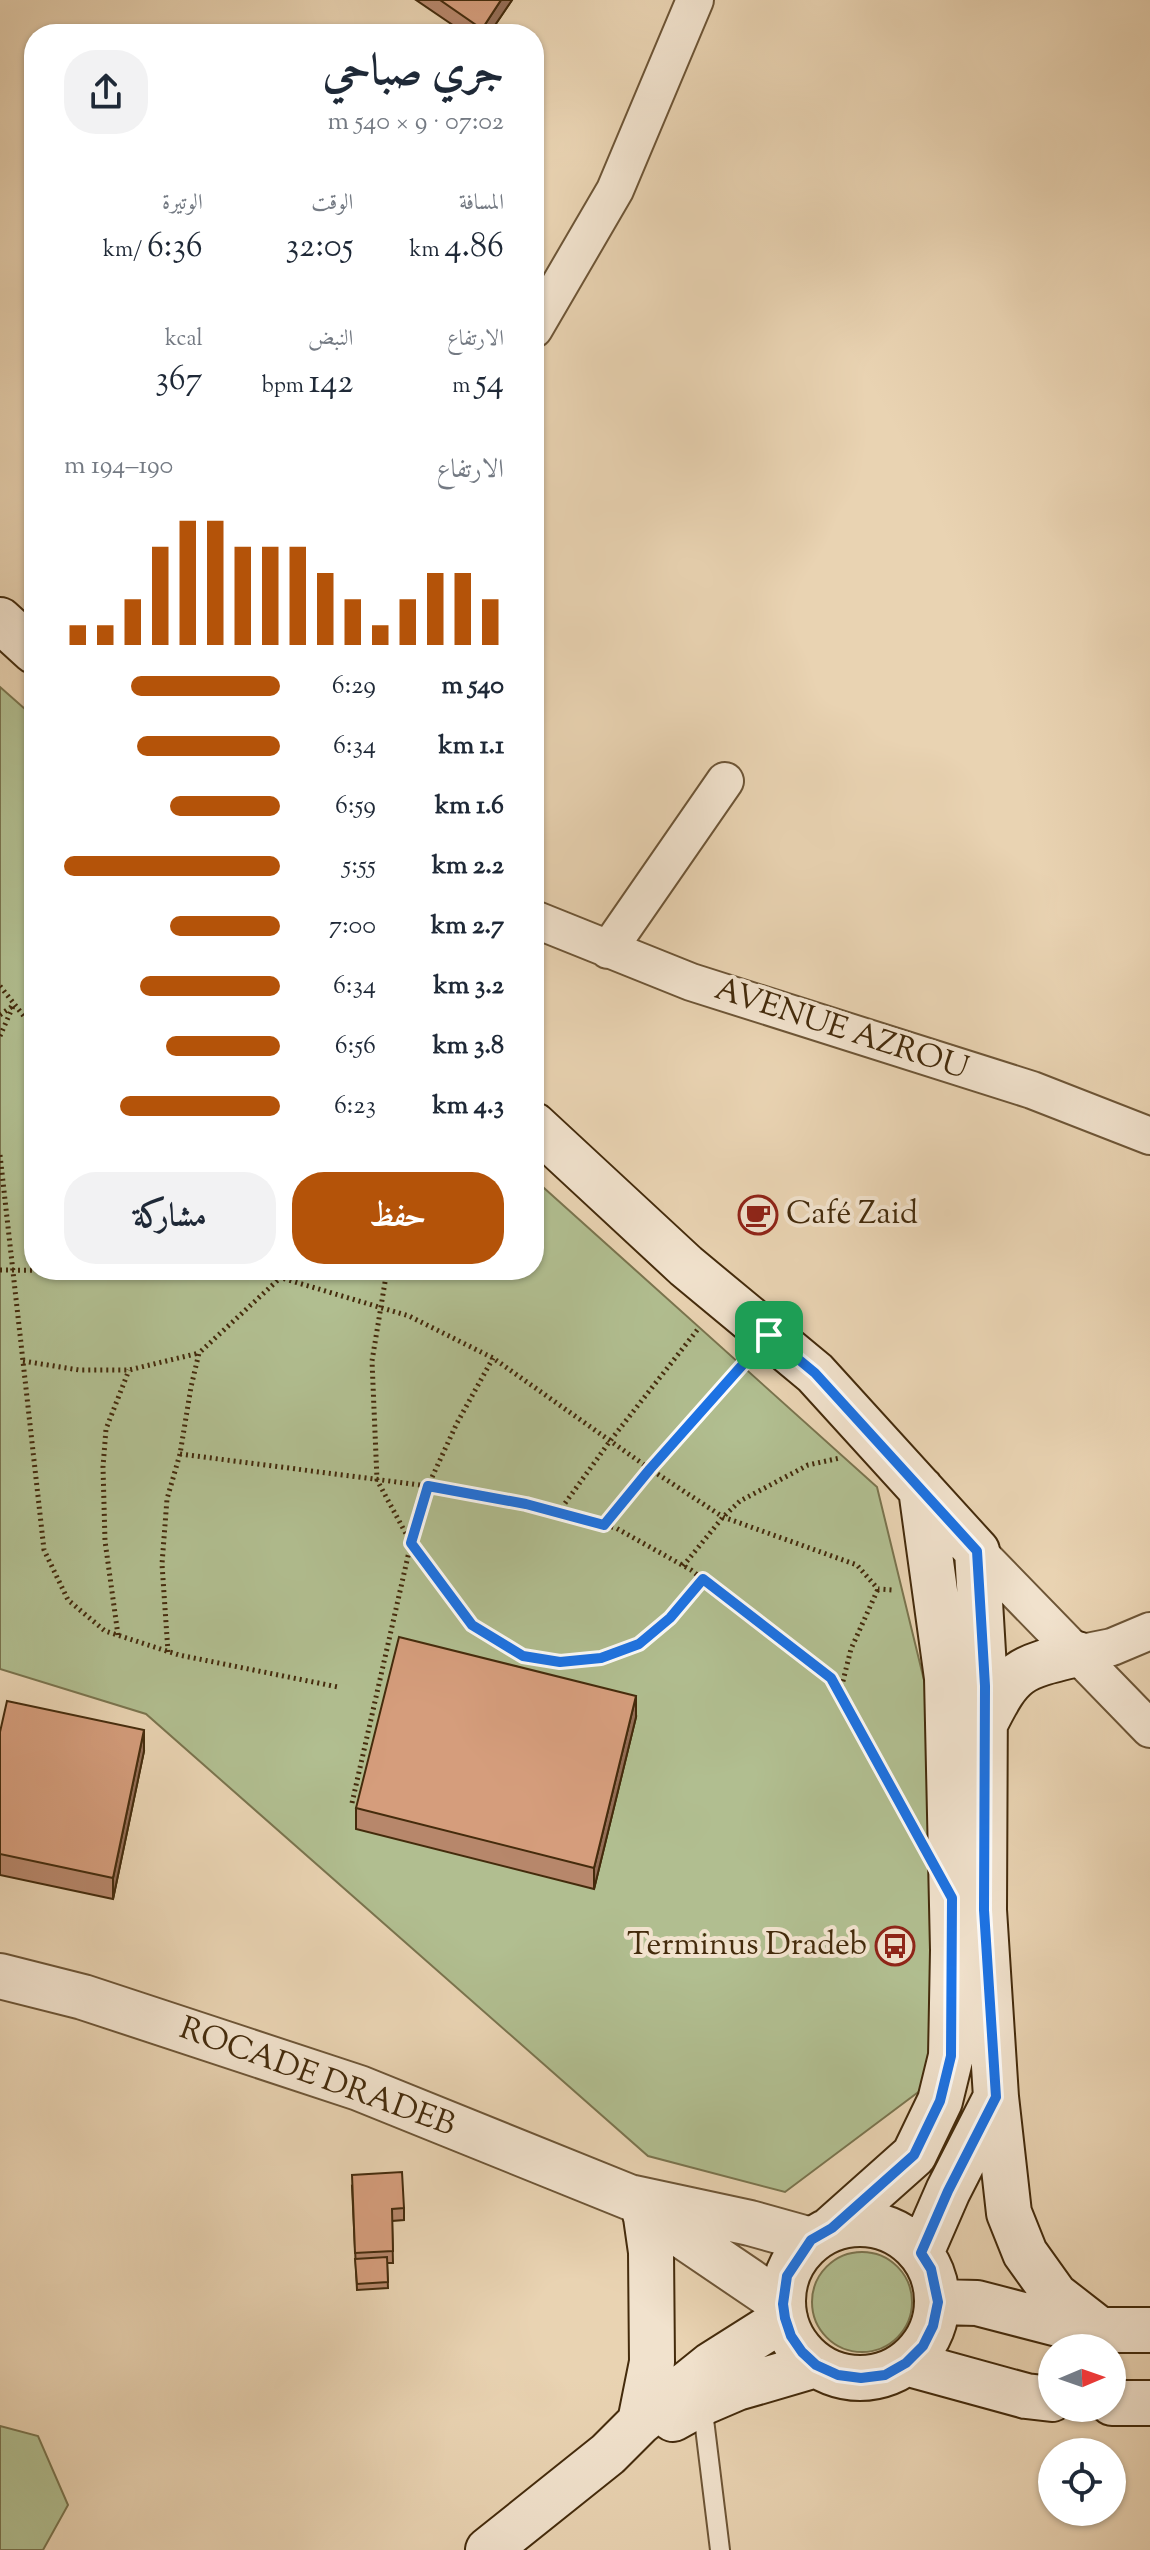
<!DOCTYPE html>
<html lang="ar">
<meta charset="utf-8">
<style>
:root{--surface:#fff;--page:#f2f2f3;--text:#1f2937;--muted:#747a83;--accent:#b45309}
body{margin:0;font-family:"Sorts Mill Goudy",Amiri,serif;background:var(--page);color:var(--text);direction:rtl;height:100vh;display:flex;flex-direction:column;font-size:30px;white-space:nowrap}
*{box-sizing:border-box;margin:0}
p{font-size:26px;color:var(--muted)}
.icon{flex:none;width:44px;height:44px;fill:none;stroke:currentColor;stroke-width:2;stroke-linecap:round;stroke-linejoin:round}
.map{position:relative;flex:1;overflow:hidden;direction:ltr}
.side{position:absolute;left:24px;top:24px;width:520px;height:1256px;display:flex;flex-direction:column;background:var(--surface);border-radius:32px;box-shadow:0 2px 6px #0004;direction:rtl}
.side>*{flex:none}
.needle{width:52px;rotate:88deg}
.fabs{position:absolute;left:1038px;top:2334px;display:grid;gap:16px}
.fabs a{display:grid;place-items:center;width:88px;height:88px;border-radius:50%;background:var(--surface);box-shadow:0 2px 6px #0004;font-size:40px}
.pin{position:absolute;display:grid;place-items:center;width:68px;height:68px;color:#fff;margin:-34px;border-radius:16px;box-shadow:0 4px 12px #0006}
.round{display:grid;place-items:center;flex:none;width:84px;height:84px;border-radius:32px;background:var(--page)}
.head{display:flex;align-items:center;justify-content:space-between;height:136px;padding:0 40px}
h1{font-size:44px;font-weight:600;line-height:60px}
.metrics{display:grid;grid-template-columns:repeat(3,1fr);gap:12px;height:136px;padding:8px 40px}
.metrics div{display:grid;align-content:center}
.metrics b{font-size:34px;font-weight:600}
.metrics small{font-size:22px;font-weight:400}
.metrics p{font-size:22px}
.chart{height:224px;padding:16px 40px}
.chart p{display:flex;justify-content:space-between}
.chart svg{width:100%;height:144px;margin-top:8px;stroke:var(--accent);stroke-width:6}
.cta{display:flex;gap:16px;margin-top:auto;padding:16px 40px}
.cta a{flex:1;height:92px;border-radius:32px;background:var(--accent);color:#fff;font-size:32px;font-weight:600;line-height:92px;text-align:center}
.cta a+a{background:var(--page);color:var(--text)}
ul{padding:0 40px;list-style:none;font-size:26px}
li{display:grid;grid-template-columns:128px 96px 1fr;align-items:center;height:60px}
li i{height:20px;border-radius:10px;background:var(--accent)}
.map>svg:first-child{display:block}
.green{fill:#b1be90;stroke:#7a744e;stroke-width:2}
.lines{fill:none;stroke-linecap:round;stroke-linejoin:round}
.service-casing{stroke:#6d5536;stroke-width:22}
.minor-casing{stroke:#6d5536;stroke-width:40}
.tertiary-casing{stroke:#6d5536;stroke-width:48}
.secondary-casing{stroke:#442b0c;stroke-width:48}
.path{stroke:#442b0c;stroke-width:5;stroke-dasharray:2 4;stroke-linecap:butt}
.service{stroke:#f1e2cd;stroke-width:18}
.minor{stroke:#f1e2cd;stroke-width:36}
.tertiary{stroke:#f1e2cd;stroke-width:44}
.secondary{stroke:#f1e2cd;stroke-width:44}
.wall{fill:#b7876b;stroke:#442b0c;stroke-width:2}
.shaded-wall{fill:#956e57;stroke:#442b0c;stroke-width:2}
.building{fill:#d59d7c;stroke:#442b0c;stroke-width:2}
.route-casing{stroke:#fff;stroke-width:16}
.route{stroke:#1a73e8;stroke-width:10}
.labels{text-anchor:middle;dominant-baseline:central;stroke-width:8;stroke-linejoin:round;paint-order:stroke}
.street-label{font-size:32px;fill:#442b0c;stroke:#f1e2cd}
.poi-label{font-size:32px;fill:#442b0c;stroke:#f1e2cd;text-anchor:start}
</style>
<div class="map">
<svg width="1150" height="2550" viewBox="0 0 1150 2550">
<rect width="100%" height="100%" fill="#e9d3b2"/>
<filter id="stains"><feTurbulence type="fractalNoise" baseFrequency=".0025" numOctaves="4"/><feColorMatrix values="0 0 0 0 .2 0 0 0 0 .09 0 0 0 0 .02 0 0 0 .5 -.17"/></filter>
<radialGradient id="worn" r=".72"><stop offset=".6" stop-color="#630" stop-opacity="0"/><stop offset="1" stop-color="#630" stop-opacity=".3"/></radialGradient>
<path class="green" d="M 0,687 L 34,717 L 34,1270 L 534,1270 L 534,1179 L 877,1487 L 933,1717 L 929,2084 L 785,2192 L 648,2156 L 146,1714 L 0,1669 Z
M812 2302a50 50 0 1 1 100 0a50 50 0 1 1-100 0Z
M 0,2426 L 38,2436 L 68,2505 L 43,2550 L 0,2550 Z"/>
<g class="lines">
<defs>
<path id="service" d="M 702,2403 L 720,2550"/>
<path id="minor" d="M 534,329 L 615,190 L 695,0
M 534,919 L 691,982 L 1032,1090 L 1150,1136
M 608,950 L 725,781
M 977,1551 L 1150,1729
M 1077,1654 L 1112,1647 L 1150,1631"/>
<path id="tertiary" d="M 0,1976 L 83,1997 L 359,2088 L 629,2197 L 750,2223 L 811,2240
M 643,2209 L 783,2304"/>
<path id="secondary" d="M 0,620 L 34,651
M 534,1125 L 686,1266 L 815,1373 L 977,1551 L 985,1686 L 984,1910 L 996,2097 L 948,2191 L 921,2253
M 985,1724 C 1012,1670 1018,1668 1077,1654
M 996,2097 L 1009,2213 L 1025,2253 L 1055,2295 L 1100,2330
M783 2301a77 77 0 1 1 154 0a77 77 0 1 1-154 0Z
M 832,2228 L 914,2155 L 940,2101 L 951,2056 L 953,1950 L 947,1678 L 921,1489
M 938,2302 L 977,2303 L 1058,2324 L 1100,2330 L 1150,2330
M 906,2363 L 1026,2396 L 1052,2399
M 1112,2403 L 1150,2403
M 673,2419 L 702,2403 L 737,2388 L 816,2365
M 640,2422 L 652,2362 L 651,2252 L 645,2210
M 488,2550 L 608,2454 L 640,2422 L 712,2364 L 785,2318"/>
</defs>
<use href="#service" class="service-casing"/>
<use href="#minor" class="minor-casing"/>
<use href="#tertiary" class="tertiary-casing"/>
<use href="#secondary" class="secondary-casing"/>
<path class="path" d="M 0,986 L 34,1029
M 0,1015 L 14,1005
M 0,1036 L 14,1004
M 0,1155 L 44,1550 L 68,1600 L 105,1631 L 179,1655 L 338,1687
M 0,1270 L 258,1272
M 255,1270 L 409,1316 L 493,1358 L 650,1469 L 723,1517 L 857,1565 L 878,1589 L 893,1590
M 387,1270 L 372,1361 L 377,1480 L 411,1543 L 472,1625 L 523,1656 L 560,1662 L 601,1658 L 639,1644 L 670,1618 L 703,1579
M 23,1361 L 79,1370 L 129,1370 L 199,1353
M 180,1454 L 428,1486 L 526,1504 L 616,1528 L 691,1570 L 831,1678 L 908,1820
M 558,1513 L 610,1441 L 698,1329
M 604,1525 L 650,1469 L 742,1365
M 683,1566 L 723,1517 L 740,1501 L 808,1465 L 840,1458
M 118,1635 L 105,1541 L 103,1467 L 106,1429 L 129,1370
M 168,1652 L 162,1564 L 167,1499 L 180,1454 L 191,1387 L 199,1353 L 279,1279
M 840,1693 L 851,1649 L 878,1589
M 352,1803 L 408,1556 L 428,1486 L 457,1423 L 493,1358"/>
<use href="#service" class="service"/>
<use href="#minor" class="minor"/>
<use href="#tertiary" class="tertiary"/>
<use href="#secondary" class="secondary"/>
</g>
<path class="wall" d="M 416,0 L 512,0 L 489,34 L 466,34 Z
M 636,1717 L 594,1889 L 356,1829 L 356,1808 Z
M 0,1732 L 144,1751 L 113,1899 L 0,1875 Z
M 352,2186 L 404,2208 L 404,2220 L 392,2221 L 393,2263 L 387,2263 L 388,2288 L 357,2290 Z"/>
<path class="shaded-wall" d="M 501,0 L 512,0 L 489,34 L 482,34 L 482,29 Z
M 636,1696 L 636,1717 L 594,1889 L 594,1868 Z
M 144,1730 L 144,1751 L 113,1899 L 113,1878 Z"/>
<path class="building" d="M 440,0 L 501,0 L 482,29 Z
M 399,1637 L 636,1696 L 594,1868 L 356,1808 Z
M 7,1701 L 144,1730 L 113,1878 L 0,1854 L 0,1732 Z
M 402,2172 L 404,2208 L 392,2209 L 393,2251 L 355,2253 L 352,2175 Z
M 387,2257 L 388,2282 L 357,2284 L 355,2259 Z"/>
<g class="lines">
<defs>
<path id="route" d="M 769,1335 L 815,1373 L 977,1551 L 985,1686 L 984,1910 L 996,2097 L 948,2191 L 921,2253 L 931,2269 L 938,2302 L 933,2326 L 923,2346 L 906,2363 L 885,2375 L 861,2378 L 838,2375 L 816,2365 L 802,2352 L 791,2336 L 785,2318 L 783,2304 L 787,2276 L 811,2240 L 832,2228 L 914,2155 L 940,2101 L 951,2056 L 952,1898 L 831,1678 L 703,1579 L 670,1618 L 639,1644 L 601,1658 L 560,1662 L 523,1656 L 472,1625 L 411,1543 L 428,1486 L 526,1504 L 604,1525 L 650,1469 Z"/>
</defs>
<use href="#route" class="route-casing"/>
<use href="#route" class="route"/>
</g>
<defs>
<symbol id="cafe-ring" viewBox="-11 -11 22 22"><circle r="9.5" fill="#f1e2cd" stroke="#8f2418" stroke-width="1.5"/><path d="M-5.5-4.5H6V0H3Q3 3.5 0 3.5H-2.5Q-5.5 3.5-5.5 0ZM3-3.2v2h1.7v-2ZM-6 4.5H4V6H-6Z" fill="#8f2418"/></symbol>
<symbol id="bus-ring" viewBox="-11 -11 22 22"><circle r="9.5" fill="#f1e2cd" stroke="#8f2418" stroke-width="1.5"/><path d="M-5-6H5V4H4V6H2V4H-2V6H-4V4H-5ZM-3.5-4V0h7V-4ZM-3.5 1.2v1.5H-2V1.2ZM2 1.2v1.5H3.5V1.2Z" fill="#8f2418"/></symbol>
</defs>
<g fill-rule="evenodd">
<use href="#cafe-ring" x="736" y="1193" width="44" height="44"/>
<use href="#bus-ring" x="873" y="1924" width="44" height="44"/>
</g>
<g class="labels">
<g class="street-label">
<text transform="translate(841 1030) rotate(18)">AVENUE AZROU</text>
<text transform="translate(317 2078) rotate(20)">ROCADE DRADEB</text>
</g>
<g class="poi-label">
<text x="786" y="1215">Café Zaid</text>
<text x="867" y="1946" text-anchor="end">Terminus Dradeb</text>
</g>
</g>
<rect width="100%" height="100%" filter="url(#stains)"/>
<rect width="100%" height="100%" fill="url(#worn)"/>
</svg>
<div class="fabs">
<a><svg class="needle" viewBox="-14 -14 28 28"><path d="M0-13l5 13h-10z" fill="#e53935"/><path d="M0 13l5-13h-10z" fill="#747a83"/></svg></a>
<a><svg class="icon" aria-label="locate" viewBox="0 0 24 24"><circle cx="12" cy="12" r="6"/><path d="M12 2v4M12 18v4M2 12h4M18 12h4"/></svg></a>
</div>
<div class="pin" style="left:769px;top:1335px;background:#1e9e55"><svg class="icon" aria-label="arrive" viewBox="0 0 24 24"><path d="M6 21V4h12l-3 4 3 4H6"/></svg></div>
<section class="side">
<div class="head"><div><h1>جري صباحي</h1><p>07:02 · 9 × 540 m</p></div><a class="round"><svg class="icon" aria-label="share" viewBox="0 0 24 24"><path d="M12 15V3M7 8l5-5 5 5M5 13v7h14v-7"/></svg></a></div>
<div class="metrics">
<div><p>المسافة</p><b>4.86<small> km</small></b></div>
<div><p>الوقت</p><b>32:05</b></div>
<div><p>الوتيرة</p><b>6:36<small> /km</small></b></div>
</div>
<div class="metrics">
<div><p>الارتفاع</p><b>54<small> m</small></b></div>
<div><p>النبض</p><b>142<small> bpm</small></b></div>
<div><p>kcal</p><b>367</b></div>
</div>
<div class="chart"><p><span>الارتفاع</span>190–194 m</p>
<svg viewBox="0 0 160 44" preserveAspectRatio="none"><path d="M5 44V38M15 44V38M25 44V30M35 44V14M45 44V6M55 44V6M65 44V14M75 44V14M85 44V14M95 44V22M105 44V30M115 44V38M125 44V30M135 44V22M145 44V22M155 44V30"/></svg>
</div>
<ul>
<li><b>540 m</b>6:29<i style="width:69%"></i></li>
<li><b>1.1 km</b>6:34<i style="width:66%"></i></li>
<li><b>1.6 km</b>6:59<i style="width:51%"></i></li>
<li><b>2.2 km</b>5:55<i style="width:100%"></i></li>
<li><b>2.7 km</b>7:00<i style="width:51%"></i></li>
<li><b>3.2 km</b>6:34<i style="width:65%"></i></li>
<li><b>3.8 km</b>6:56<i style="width:53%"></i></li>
<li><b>4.3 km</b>6:23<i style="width:74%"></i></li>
</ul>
<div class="cta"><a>حفظ</a><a>مشاركة</a></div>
</section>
</div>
